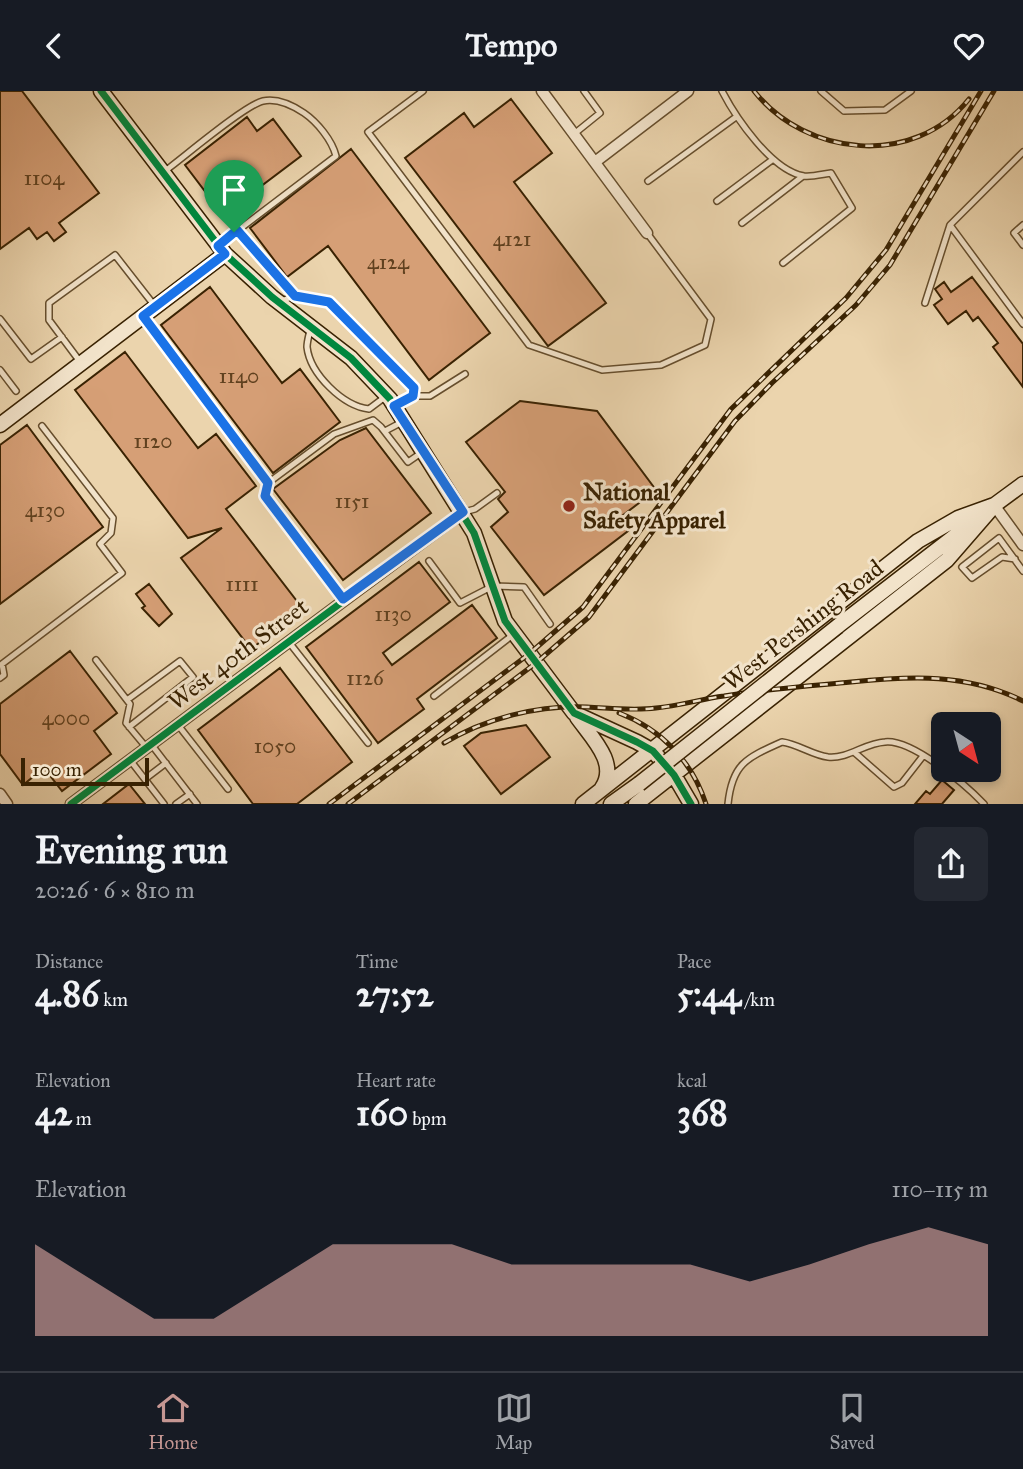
<!DOCTYPE html>
<meta charset="utf-8">
<style>
:root{--surface:#171b24;--page:#242831;--text:#f1f3f6;--muted:#9ea1a6;--line:#363941;--accent:#c59692}
body{margin:0;font-family:"IM FELL Great Primer",serif;background:var(--page);color:var(--text);height:100vh;display:flex;flex-direction:column;font-size:26px;white-space:nowrap}
*{box-sizing:border-box;margin:0}
p{font-size:23px;color:var(--muted)}
.icon{flex:none;width:38px;height:38px;fill:none;stroke:currentColor;stroke-width:2;stroke-linecap:round;stroke-linejoin:round}
.map{position:relative;height:713px;overflow:hidden}
.drawer{display:flex;flex-direction:column;background:var(--surface);flex:1}
.drawer>*{flex:none}
.needle{width:46px;rotate:144deg}
.buttons{position:absolute;left:931px;top:621px;display:grid;gap:14px}
.buttons a{display:grid;place-items:center;width:70px;height:70px;border-radius:10px;background:var(--surface);box-shadow:0 4px 10px #0003;font-size:35px}
.scale{position:absolute;left:21px;bottom:18px;width:128px;box-sizing:border-box;padding-left:7px;border:4px solid #392202;border-top:0;font-size:19px;line-height:24px;white-space:nowrap;color:#392202;-webkit-text-stroke:5px #f2e3ca;paint-order:stroke}
.pin{position:absolute;display:grid;place-items:center;width:60px;height:60px;color:#fff;margin:-72px -30px;border-radius:50% 50% 50% 0;rotate:-45deg;box-shadow:0 0 7px #0007}
.pin .icon{rotate:45deg}
.round{display:grid;place-items:center;flex:none;width:74px;height:74px;border-radius:10px;background:var(--page)}
.overview{display:flex;align-items:center;justify-content:space-between;height:119px;padding:0 35px}
h1{font-size:38px;font-weight:700;line-height:52px}
.metrics{display:grid;grid-template-columns:repeat(3,1fr);gap:10px;height:119px;padding:7px 35px}
.metrics div{display:grid;align-content:center}
.metrics b{font-size:35px;font-weight:700}
.metrics small{font-size:19px;font-weight:400}
.metrics p{font-size:19px}
.chart{height:196px;padding:14px 35px}
.chart p{display:flex;justify-content:space-between}
.chart svg{width:100%;height:126px;margin-top:7px;fill:var(--accent);opacity:.7}
header{display:flex;justify-content:space-between;align-items:center;height:91px;padding:0 35px;background:var(--surface);font-size:32px;font-weight:700}
.tabs{display:flex;justify-content:space-around;align-items:center;height:98px;border-top:2px solid var(--line);background:var(--surface);font-size:19px;color:var(--muted)}
.tabs a{display:grid;justify-items:center;gap:4px}
.tabs .selected{color:var(--accent)}
.map>svg:first-child{display:block}
.building{fill:#d69f76;stroke:#392202;stroke-width:2}
.lines{fill:none;stroke-linecap:round;stroke-linejoin:round}
.lane-casing{stroke:#664e2d;stroke-width:8}
.street-casing{stroke:#664e2d;stroke-width:13}
.secondary-casing{stroke:#392202;stroke-width:17}
.lane{stroke:#f2e3ca;stroke-width:5}
.street{stroke:#f2e3ca;stroke-width:10}
.secondary{stroke:#f2e3ca;stroke-width:14}
.rail-casing{stroke:#392202;stroke-width:5}
.rail{stroke:#f2e3ca;stroke-width:2.5;stroke-dasharray:8;stroke-linecap:butt}
.secondary-bridge-casing{stroke:#392202;stroke-width:17;stroke-linecap:butt}
.secondary-bridge{stroke:#f2e3ca;stroke-width:14}
.cycleway-casing{stroke:#f2e3ca;stroke-width:11}
.cycleway{stroke:#00873e;stroke-width:7}
.route-casing{stroke:#fff;stroke-width:14}
.route{stroke:#1a73e8;stroke-width:9}
.poi-dot{fill:#8f2418;stroke:#f2e3ca;stroke-width:2.5}
.labels{text-anchor:middle;dominant-baseline:central;stroke-width:6;stroke-linejoin:round;paint-order:stroke}
.number-label{font-size:21px;fill:#60411f}
.poi-label{font-size:24px;font-weight:bold;fill:#392202;stroke:#f2e3ca;text-anchor:start}
.street-label{font-size:24px;fill:#392202;stroke:#f2e3ca}
</style>
<header><svg class="icon" aria-label="back" viewBox="0 0 24 24"><path d="M15 5l-7 7 7 7"/></svg>Tempo<svg class="icon" aria-label="heart" viewBox="0 0 24 24"><path d="M12 20l-8-8c-3-5 5-10 8-4 3-6 11-1 8 4z"/></svg></header>
<div class="map">
<svg width="1023" height="713" viewBox="0 0 1023 713">
<rect width="100%" height="100%" fill="#ebd4ad"/>
<filter id="stains"><feTurbulence type="fractalNoise" baseFrequency=".00286" numOctaves="4"/><feColorMatrix values="0 0 0 0 .2 0 0 0 0 .09 0 0 0 0 .02 0 0 0 .5 -.17"/></filter>
<radialGradient id="worn" r=".72"><stop offset=".6" stop-color="#630" stop-opacity="0"/><stop offset="1" stop-color="#630" stop-opacity=".3"/></radialGradient>
<path class="building" d="M 0,0 L 22,0 L 99,102 L 59,132 L 66,141 L 54,150 L 47,141 L 37,148 L 29,137 L 0,158 Z
M 511,8 L 552,62 L 514,91 L 606,212 L 548,255 L 405,67 L 464,22 L 474,36 Z
M 247,26 L 257,40 L 273,28 L 301,65 L 223,124 L 185,74 Z
M 351,58 L 490,242 L 429,289 L 328,155 L 287,186 L 250,137 Z
M 972,186 L 1023,253 L 1023,296 L 993,256 L 998,252 L 978,226 L 973,230 L 966,220 L 948,233 L 934,214 L 942,208 L 935,198 L 944,191 L 951,201 Z
M 210,196 L 282,292 L 300,278 L 340,331 L 273,382 L 161,234 Z
M 125,261 L 198,357 L 216,343 L 256,395 L 226,418 L 303,518 L 251,558 L 181,467 L 222,437 L 188,447 L 75,299 Z
M 520,310 L 597,320 L 656,399 L 618,428 L 628,440 L 544,504 L 491,436 L 508,421 L 498,408 L 505,401 L 466,351 Z
M 27,334 L 103,436 L 0,513 L 0,354 Z
M 366,337 L 431,422 L 343,489 L 273,398 L 340,349 Z
M 419,471 L 450,511 L 383,562 L 392,574 L 472,514 L 497,547 L 417,608 L 424,618 L 378,652 L 306,556 Z
M 149,493 L 172,523 L 159,535 L 142,517 L 145,515 L 136,503 Z
M 70,560 L 117,622 L 94,640 L 111,663 L 62,700 L 44,677 L 23,694 L 0,663 L 0,613 Z
M 280,577 L 352,671 L 297,713 L 253,713 L 198,639 Z
M 526,634 L 550,666 L 501,703 L 464,655 L 481,642 Z
M 942,689 L 954,699 L 942,713 L 915,713 L 926,700 L 930,703 Z
M 129,693 L 145,713 L 103,713 Z"/>
<g class="lines">
<defs>
<path id="lane" d="M 423,0 L 368,41 L 529,254 L 602,279 L 661,274 L 705,254 L 711,228 L 647,142
M 722,0 C 736,27 772,80 804,85 C 812,86 823,83 831,82 L 852,117 L 783,172
M 821,0 L 844,20 L 885,19 L 911,0
M 574,43 L 600,22 L 584,0
M 165,80 C 184,66 245,14 263,10 C 277,7 292,14 304,22 C 317,31 332,49 336,65 L 220,153
M 648,90 L 736,26
M 717,110 L 772,69
M 742,132 L 803,85
M 950,134 L 1023,61
M 1023,134 L 1014,142 L 1023,154
M 237,139 L 295,205
M 281,210 L 295,205 L 329,211 L 414,297 L 413,305 L 397,313
M 925,212 L 950,134 L 1023,233
M 143,226 L 268,392
M 0,228 L 31,268 L 62,246
M 310,239 C 309,244 307,251 307,256 C 310,283 343,315 369,318 L 385,306
M 81,272 L 49,229 L 49,212 L 115,164 L 154,214
M 0,279 L 16,300
M 413,305 L 430,305 L 465,283
M 385,340 L 404,330
M 464,421 L 475,418 L 497,402
M 1015,468 L 1002,466 L 972,487 L 962,476 L 999,447 L 1023,480
M 429,470 L 460,512 L 493,495 L 524,496 L 550,533
M 343,508 L 265,405 L 268,392 L 334,343 L 373,329 L 381,336 L 408,371 L 421,362
M 288,550 L 368,652
M 96,569 L 130,613 L 126,632 L 146,656
M 0,587 L 4,584 L 2,573 L 122,482 L 100,453 L 111,442 L 113,427 L 42,335
M 434,605 L 514,543
M 127,609 L 180,570 L 193,586 L 129,636
M 178,634 L 228,698
M 151,653 L 197,713
M 854,661 L 894,696 L 902,692 L 923,665
M 130,669 L 164,713
M 145,688 L 166,672
M 176,713 L 190,703
M 728,713 C 732,673 746,667 782,651 C 798,653 812,664 828,666 C 848,668 865,652 885,651 C 912,648 966,694 984,713"/>
<path id="street" d="M 542,0 L 647,142
M 595,71 L 688,0
M 994,414 L 1023,454
M 0,703 L 7,713
M 71,713 L 463,421"/>
<path id="secondary" d="M 101,0 L 225,163 L 272,206 L 351,267 L 390,308 L 474,442 L 505,530 L 574,622 L 637,651 L 653,660 L 674,684 L 691,713
M 0,334 L 225,163
M 989,418 L 1023,393
M 838,535 L 973,431
M 577,626 C 591,646 619,672 602,697
M 583,713 L 918,450 L 958,427 L 994,414
M 611,713 L 639,693
M 636,713 L 947,469 L 993,416"/>
</defs>
<use href="#lane" class="lane-casing"/>
<use href="#street" class="street-casing"/>
<use href="#secondary" class="secondary-casing"/>
<use href="#lane" class="lane"/>
<use href="#street" class="street"/>
<use href="#secondary" class="secondary"/>
<defs>
<path id="rail" d="M 754,0 C 806,66 914,77 969,8
M 619,622 C 661,638 692,670 706,713
M 444,652 C 486,627 538,614 587,616 C 610,617 633,620 656,617 C 679,615 701,608 724,605 C 766,598 809,595 851,591 C 911,585 967,582 1023,610
M 329,713 L 529,563 L 583,516 L 731,318 L 846,207 L 886,159 L 981,0
M 348,713 L 536,572 L 589,526 L 735,330 L 772,292 L 856,214 L 890,174 L 994,0"/>
</defs>
<use href="#rail" class="rail-casing"/>
<use href="#rail" class="rail"/>
<defs>
<path id="secondary-bridge" d="M 639,693 L 838,535"/>
</defs>
<use href="#secondary-bridge" class="secondary-bridge-casing"/>
<use href="#secondary-bridge" class="secondary-bridge"/>
<defs>
<path id="cycleway" d="M 101,0 L 225,163 L 272,206 L 351,267 L 390,308 L 474,442 L 505,530 L 574,622 L 637,651 L 653,660 L 674,684 L 691,713
M 71,713 L 463,421"/>
</defs>
<use href="#cycleway" class="cycleway-casing"/>
<use href="#cycleway" class="cycleway"/>
</g>
<g class="lines">
<defs>
<path id="route" d="M 237,139 L 295,205 L 329,211 L 414,297 L 413,305 L 394,315 L 463,421 L 343,508 L 265,405 L 268,392 L 143,225 L 225,163 L 218,155 Z"/>
</defs>
<use href="#route" class="route-casing"/>
<use href="#route" class="route"/>
</g>
<circle class="poi-dot" cx="569" cy="415" r="7"/>
<g class="labels">
<g class="number-label">
<text x="44" y="87">1104</text>
<text x="512" y="148">4121</text>
<text x="388" y="171">4124</text>
<text x="239" y="285">1140</text>
<text x="153" y="350">1120</text>
<text x="352" y="410">1151</text>
<text x="45" y="419">4130</text>
<text x="242" y="493">1111</text>
<text x="393" y="523">1130</text>
<text x="365" y="587">1126</text>
<text x="66" y="627">4000</text>
<text x="275" y="655">1050</text>
</g>
<g class="poi-label">
<text x="583" y="401">National<tspan x="583" dy="28">Safety Apparel</tspan></text>
</g>
<g class="street-label">
<text transform="translate(803 534) rotate(-38)">West Pershing Road</text>
<text transform="translate(238 563) rotate(-37)">West 40th Street</text>
</g>
</g>
<rect width="100%" height="100%" filter="url(#stains)"/>
<rect width="100%" height="100%" fill="url(#worn)"/>
</svg>
<div class="buttons">
<a><svg class="needle" viewBox="-14 -14 28 28"><path d="M0-13l5 13h-10z" fill="#e53935"/><path d="M0 13l5-13h-10z" fill="#9ea1a6"/></svg></a>
</div>
<div class="scale">100 m</div>
<div class="pin" style="left:234px;top:141px;background:#1e9e55"><svg class="icon" aria-label="arrive" viewBox="0 0 24 24"><path d="M6 21V4h12l-3 4 3 4H6"/></svg></div>
</div>
<section class="drawer">
<div class="overview"><div><h1>Evening run</h1><p>20:26 · 6 × 810 m</p></div><a class="round"><svg class="icon" aria-label="share" viewBox="0 0 24 24"><path d="M12 15V3M7 8l5-5 5 5M5 13v7h14v-7"/></svg></a></div>
<div class="metrics">
<div><p>Distance</p><b>4.86<small> km</small></b></div>
<div><p>Time</p><b>27:52</b></div>
<div><p>Pace</p><b>5:44<small> /km</small></b></div>
</div>
<div class="metrics">
<div><p>Elevation</p><b>42<small> m</small></b></div>
<div><p>Heart rate</p><b>160<small> bpm</small></b></div>
<div><p>kcal</p><b>368</b></div>
</div>
<div class="chart"><p><span>Elevation</span>110–115 m</p>
<svg viewBox="0 0 160 44" preserveAspectRatio="none"><path d="M0 44V12L10 25L20 38L30 38L40 25L50 12L60 12L70 12L80 19L90 19L100 19L110 19L120 25L130 19L140 12L150 6L160 12V44z"/></svg>
</div>
</section>
<nav class="tabs">
<a class="selected"><svg class="icon" aria-label="home" viewBox="0 0 24 24"><path d="M3 11l9-7 9 7M6 9v11h12V9"/></svg>Home</a>
<a><svg class="icon" aria-label="map" viewBox="0 0 24 24"><path d="M3 6l6-2 6 2 6-2v14l-6 2-6-2-6 2zM9 4v14M15 6v14"/></svg>Map</a>
<a><svg class="icon" aria-label="saved" viewBox="0 0 24 24"><path d="M7 4h10v16l-5-4-5 4z"/></svg>Saved</a>
</nav>
